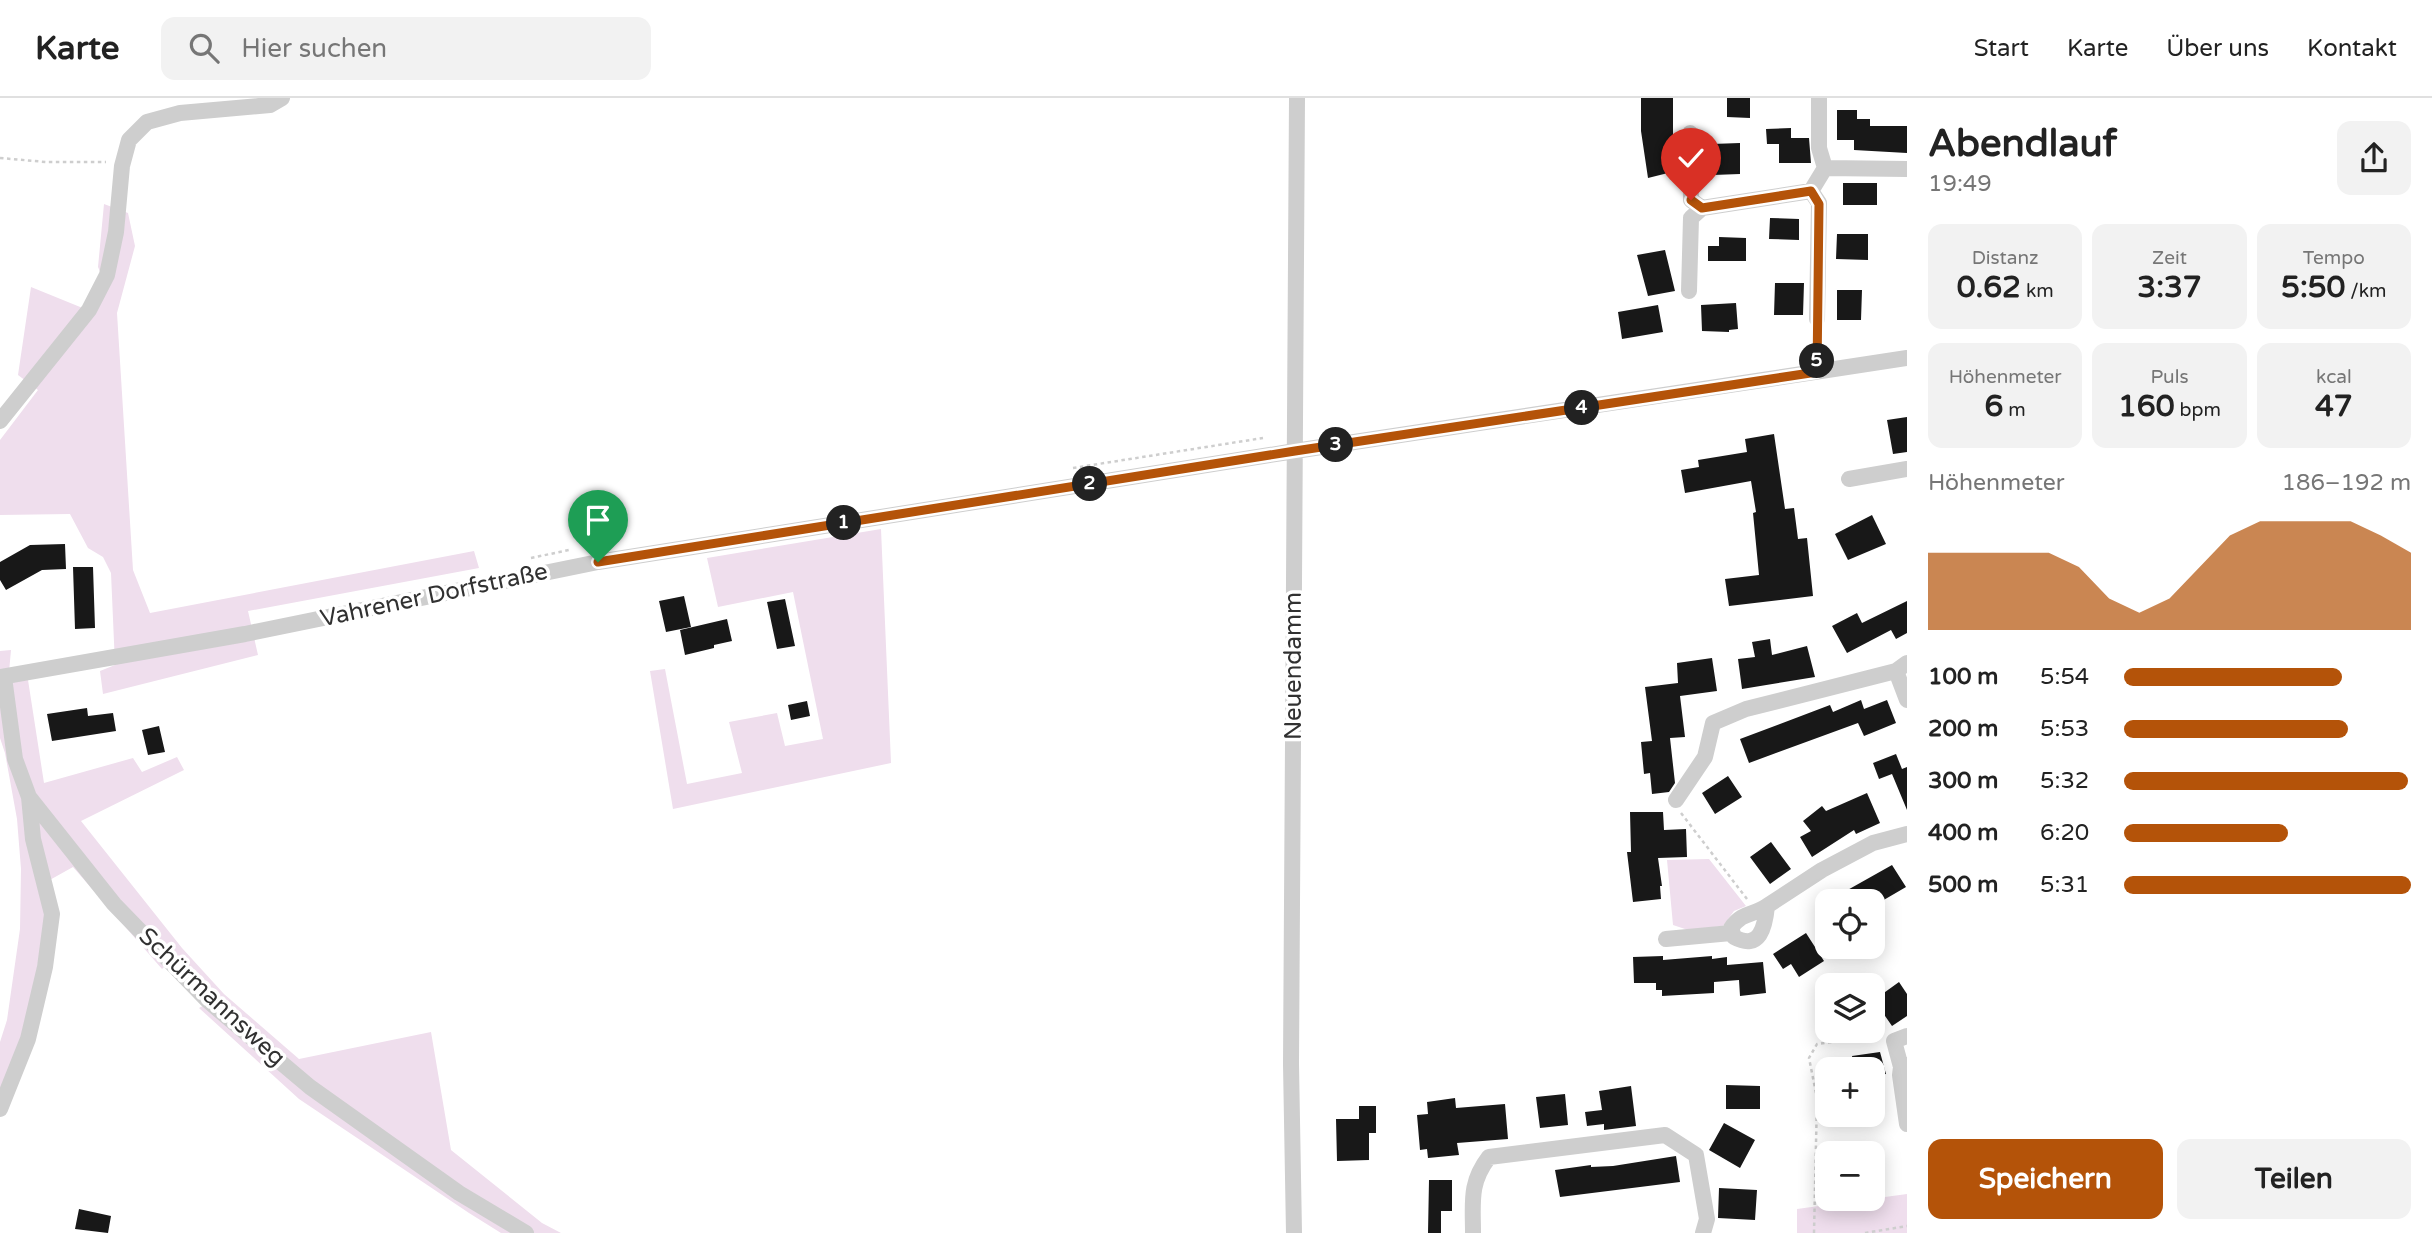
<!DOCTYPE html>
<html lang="de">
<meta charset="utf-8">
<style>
:root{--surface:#fff;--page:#f2f2f2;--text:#222;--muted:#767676;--line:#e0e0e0;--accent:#b45309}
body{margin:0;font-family:"Varela Round",sans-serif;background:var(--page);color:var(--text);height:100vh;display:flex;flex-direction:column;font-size:26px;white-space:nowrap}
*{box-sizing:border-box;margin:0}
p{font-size:23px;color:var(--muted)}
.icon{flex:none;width:38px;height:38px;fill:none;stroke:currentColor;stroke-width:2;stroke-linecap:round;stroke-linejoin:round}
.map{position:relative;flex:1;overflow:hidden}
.details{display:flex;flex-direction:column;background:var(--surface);width:525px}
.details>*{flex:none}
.controls{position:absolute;left:1815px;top:791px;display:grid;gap:14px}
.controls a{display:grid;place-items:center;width:70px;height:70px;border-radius:14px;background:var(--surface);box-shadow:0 4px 18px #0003;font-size:35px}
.pin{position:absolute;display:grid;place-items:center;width:60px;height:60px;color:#fff;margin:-72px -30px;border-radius:50% 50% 50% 0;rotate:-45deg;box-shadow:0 0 7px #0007}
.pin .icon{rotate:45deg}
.km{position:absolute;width:35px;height:35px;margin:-18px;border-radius:50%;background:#222;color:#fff;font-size:19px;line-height:35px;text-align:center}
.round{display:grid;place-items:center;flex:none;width:74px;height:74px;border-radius:14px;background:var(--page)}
.head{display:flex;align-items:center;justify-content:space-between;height:119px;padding:0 21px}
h1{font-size:38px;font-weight:800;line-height:52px}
.figures{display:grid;grid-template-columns:repeat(3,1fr);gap:10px;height:119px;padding:7px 21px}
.figures div{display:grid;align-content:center;border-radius:14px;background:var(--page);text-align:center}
.figures b{font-size:30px;font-weight:800}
.figures small{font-size:19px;font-weight:400}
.figures p{font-size:19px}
.chart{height:196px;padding:14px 21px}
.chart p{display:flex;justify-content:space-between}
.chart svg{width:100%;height:126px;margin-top:7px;fill:var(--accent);opacity:.7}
.action{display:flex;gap:14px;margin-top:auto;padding:14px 21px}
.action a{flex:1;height:80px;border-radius:14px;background:var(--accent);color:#fff;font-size:28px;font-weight:800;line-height:80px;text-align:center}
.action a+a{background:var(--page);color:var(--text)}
ul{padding:0 21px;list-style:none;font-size:23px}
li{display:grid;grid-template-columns:112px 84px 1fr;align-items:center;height:52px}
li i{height:18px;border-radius:9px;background:var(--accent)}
header{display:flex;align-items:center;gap:42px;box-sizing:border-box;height:98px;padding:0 35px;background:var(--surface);border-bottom:2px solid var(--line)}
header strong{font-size:33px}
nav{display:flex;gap:38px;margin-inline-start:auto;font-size:24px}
.search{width:490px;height:63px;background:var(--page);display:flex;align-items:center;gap:18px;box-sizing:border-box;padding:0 24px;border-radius:14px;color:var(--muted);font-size:26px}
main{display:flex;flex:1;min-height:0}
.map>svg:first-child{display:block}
.green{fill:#efdeed}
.building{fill:#181818}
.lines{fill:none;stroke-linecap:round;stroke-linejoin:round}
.path{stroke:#cecece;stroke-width:2.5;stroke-dasharray:3.5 3.5;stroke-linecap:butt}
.minor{stroke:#cecece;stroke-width:16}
.route-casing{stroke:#fff;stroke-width:14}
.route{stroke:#b45309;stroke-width:9}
.labels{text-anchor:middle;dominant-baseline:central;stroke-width:7;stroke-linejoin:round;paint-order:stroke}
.street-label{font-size:24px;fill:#313131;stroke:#fff}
</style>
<header>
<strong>Karte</strong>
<div class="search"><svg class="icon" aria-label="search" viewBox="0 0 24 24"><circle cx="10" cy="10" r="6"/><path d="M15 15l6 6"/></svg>Hier suchen</div>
<nav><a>Start</a><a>Karte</a><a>Über uns</a><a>Kontakt</a></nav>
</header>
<main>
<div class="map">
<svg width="1907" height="1135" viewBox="0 0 1907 1135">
<rect width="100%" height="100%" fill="#fff"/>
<path class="green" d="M 104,106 L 128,115 L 135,148 L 117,215 L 133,472 L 150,515 L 474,453 L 479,470 L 248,513 L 258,557 L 103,596 L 100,573 L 115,567 L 111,475 L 103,459 L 88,450 L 70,416 L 0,417 L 0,342 L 38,292 L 18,277 L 31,189 L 90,213 L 105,185 L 98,169 Z
M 881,431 L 891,665 L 673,711 L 650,573 L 665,571 L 687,686 L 742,675 L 729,624 L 777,615 L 785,648 L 823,641 L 793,494 L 718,509 L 707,460 Z
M 11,552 L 9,574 L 28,582 L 44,685 L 133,660 L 142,674 L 177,659 L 184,672 L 81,723 L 182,850 L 224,896 L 299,961 L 431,934 L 451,1052 L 542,1125 L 561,1135 L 501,1135 L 469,1115 L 299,1001 L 199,910 L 212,903 L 173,860 L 162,871 L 73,769 L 39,788 L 46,819 L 25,939 L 0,997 L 0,944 L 7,922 L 20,831 L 21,771 L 17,721 L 5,655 L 0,640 L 0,553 Z
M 1709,761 L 1746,808 L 1734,813 L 1723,828 L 1688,832 L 1673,827 L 1667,762 Z
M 1907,1096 L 1907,1135 L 1797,1135 L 1797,1111 Z"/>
<path class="building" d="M 1641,0 L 1673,0 L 1673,46 L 1676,46 L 1680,72 L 1648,80 L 1641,33 Z
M 1727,0 L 1750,0 L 1750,20 L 1727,19 Z
M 1837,12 L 1857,12 L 1857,21 L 1870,21 L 1870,28 L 1907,28 L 1907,55 L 1854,52 L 1854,42 L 1837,42 Z
M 1791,30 L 1791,40 L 1809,40 L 1811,65 L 1779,65 L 1779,46 L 1767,46 L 1766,31 Z
M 1740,45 L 1740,76 L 1713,77 L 1712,46 Z
M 1843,85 L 1877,85 L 1877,107 L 1843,107 Z
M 1770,120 L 1799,121 L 1799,142 L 1769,141 Z
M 1837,136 L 1868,136 L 1868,162 L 1836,161 Z
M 1719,139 L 1746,140 L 1746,163 L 1708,163 L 1708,148 L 1719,148 Z
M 1665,152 L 1675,193 L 1648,198 L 1637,157 Z
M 1775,185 L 1804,185 L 1803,217 L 1774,217 Z
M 1837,192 L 1862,192 L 1861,222 L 1837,222 Z
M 1736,205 L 1738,231 L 1729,232 L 1729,234 L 1702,233 L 1701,207 Z
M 1658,207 L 1663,234 L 1622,241 L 1618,214 Z
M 1907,319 L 1907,354 L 1893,356 L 1887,322 Z
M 1774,336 L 1785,411 L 1794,410 L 1798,441 L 1807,440 L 1813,498 L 1729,508 L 1725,481 L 1759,477 L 1753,415 L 1756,414 L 1751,383 L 1685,395 L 1681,372 L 1699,369 L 1698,362 L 1747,354 L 1745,341 Z
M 1872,417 L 1886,446 L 1848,462 L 1835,436 Z
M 65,446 L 66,471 L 42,472 L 6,492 L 0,482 L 0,464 L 30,447 Z
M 73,469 L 93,469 L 95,530 L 75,531 Z
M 684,498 L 691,529 L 666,534 L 659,503 Z
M 785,501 L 795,548 L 777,551 L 767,504 Z
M 1907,503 L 1907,535 L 1896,541 L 1891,532 L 1847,555 L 1832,528 L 1857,515 L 1862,525 Z
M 727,521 L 732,543 L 714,547 L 714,550 L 685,557 L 680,532 Z
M 1770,541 L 1772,557 L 1807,548 L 1815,579 L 1742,591 L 1738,561 L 1755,559 L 1752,544 Z
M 1712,560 L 1717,593 L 1680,598 L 1685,639 L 1670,640 L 1675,685 L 1669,694 L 1652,696 L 1650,675 L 1644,676 L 1641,644 L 1652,643 L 1645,589 L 1678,585 L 1677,565 Z
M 1861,602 L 1864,611 L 1887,602 L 1896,625 L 1864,638 L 1858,625 L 1749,665 L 1740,641 L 1830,607 L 1833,614 Z
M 807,603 L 810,618 L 791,622 L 788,607 Z
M 87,610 L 88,618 L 113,615 L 116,633 L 52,643 L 47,616 Z
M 159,628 L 165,654 L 148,657 L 142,632 Z
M 1896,656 L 1902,671 L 1907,669 L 1907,712 L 1892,676 L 1879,681 L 1873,665 Z
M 1728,678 L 1742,699 L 1715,716 L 1702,695 Z
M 1867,695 L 1880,725 L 1856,736 L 1854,732 L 1812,759 L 1800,739 L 1811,733 L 1803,723 L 1822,708 L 1826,713 Z
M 1630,714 L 1663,714 L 1664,732 L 1686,731 L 1687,759 L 1658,760 L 1662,788 L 1660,788 L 1661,801 L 1633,804 L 1627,754 L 1631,754 Z
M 1771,744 L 1791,771 L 1770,786 L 1750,759 Z
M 1892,767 L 1906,789 L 1882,803 L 1828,803 Z
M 1806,835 L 1824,863 L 1799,879 L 1791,866 L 1783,871 L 1773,856 Z
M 1663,858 L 1663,862 L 1712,858 L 1712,861 L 1727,859 L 1727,867 L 1763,864 L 1766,895 L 1740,898 L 1739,882 L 1714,884 L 1714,895 L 1662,898 L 1662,892 L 1656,892 L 1656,885 L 1634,885 L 1633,859 Z
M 1899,884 L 1907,896 L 1907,918 L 1892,928 L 1874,902 Z
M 1880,954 L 1886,976 L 1872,978 L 1872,971 L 1854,971 L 1852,958 Z
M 1726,987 L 1760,988 L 1760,1011 L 1726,1011 Z
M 1631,988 L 1636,1028 L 1604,1032 L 1604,1026 L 1587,1028 L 1585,1014 L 1602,1012 L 1599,993 Z
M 1565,996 L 1568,1027 L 1540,1030 L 1536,999 Z
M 1455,1000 L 1456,1010 L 1505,1006 L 1508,1041 L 1457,1045 L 1459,1057 L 1428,1060 L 1427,1051 L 1420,1052 L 1417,1017 L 1428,1016 L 1427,1004 Z
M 1359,1008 L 1376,1008 L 1376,1035 L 1369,1035 L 1369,1062 L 1337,1063 L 1336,1021 L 1359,1021 Z
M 1724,1025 L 1755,1042 L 1740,1070 L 1709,1052 Z
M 1676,1058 L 1680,1084 L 1560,1099 L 1555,1072 L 1591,1067 L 1591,1069 L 1613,1068 Z
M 1429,1082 L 1452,1082 L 1452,1113 L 1441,1113 L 1441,1135 L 1428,1135 Z
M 1719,1090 L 1757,1092 L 1755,1122 L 1718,1120 Z
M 79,1111 L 111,1118 L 108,1135 L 75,1131 Z"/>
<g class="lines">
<path class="path" d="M 0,60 L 46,64 L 106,64
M 1817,257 L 1817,235
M 1073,370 L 1263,340
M 531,460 L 569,452
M 1681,715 L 1747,801
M 1814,1135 L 1817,1000 L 1809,960 L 1817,946 L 1880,937
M 1865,1135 L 1907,1128"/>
<path class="minor" d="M 1819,0 L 1819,50 L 1825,70
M 1690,35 L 1691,102 L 1702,110
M 1825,70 L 1907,71
M 1811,93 L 1819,105 L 1817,221
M 1689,193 L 1691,120 L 1702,110 L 1811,93 L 1825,70
M 0,323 L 89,212 L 107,177 L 116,134 L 122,68 L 129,42 L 147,24 L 180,15 L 270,7 L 282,0
M 1849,381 L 1907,371
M 1907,565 L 1896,573 L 1907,602
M 0,579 L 245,536 L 598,464 L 1295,353 L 1907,260
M 4,579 L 15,661 L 29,699 L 114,806 L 207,902 L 310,989 L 459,1095 L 526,1135
M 1676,702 L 1705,659 L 1713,625 L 1746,611 L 1896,573
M 1767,808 C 1765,829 1760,853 1734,839 L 1731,830 C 1743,813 1753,818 1767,808 L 1822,772 L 1873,745 L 1907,736
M 1666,841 L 1731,835
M 1907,938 L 1894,943 L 1901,969 L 1907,967
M 1901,969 L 1900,977 L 1907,1026
M 0,1011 L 28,941 L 45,869 L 52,816 L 33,741 L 29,699
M 1294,1135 L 1291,966 L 1297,0
M 1473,1135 C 1473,1104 1469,1085 1489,1059 L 1665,1037 L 1696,1057 L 1707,1121 L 1703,1135"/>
</g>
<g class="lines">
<defs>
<path id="route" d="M 598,464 L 1295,353 L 1817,274 L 1819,106 L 1811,93 L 1702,110 L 1691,102"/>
</defs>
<use href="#route" class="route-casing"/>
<use href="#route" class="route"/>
</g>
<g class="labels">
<g class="street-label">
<text transform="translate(434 497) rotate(-12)">Vahrener Dorfstraße</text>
<text transform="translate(1293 568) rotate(-90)">Neuendamm</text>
<text transform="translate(212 899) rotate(43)">Schürmannsweg</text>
</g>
</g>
</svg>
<div class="controls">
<a><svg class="icon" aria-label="locate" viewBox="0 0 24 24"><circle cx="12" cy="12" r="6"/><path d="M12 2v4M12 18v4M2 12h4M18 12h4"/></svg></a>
<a><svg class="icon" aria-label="layers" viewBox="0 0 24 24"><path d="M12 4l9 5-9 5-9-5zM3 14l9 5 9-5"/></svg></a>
<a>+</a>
<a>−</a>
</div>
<div class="pin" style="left:598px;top:464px;background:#1e9e55"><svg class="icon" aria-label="arrive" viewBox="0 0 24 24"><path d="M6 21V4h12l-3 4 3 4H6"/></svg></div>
<div class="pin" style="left:1691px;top:102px;background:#d93025"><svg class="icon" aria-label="check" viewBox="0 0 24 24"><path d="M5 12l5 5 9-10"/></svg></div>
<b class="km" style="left:844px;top:425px">1</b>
<b class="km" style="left:1090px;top:386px">2</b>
<b class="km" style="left:1336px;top:347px">3</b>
<b class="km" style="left:1582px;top:310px">4</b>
<b class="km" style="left:1817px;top:263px">5</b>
</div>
<section class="details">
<div class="head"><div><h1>Abendlauf</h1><p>19:49</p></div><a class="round"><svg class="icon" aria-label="share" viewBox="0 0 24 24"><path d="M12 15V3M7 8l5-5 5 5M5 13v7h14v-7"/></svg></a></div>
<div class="figures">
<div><p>Distanz</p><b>0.62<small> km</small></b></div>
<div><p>Zeit</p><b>3:37</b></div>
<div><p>Tempo</p><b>5:50<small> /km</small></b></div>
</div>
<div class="figures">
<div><p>Höhenmeter</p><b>6<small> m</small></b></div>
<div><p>Puls</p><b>160<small> bpm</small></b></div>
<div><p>kcal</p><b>47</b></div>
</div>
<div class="chart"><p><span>Höhenmeter</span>186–192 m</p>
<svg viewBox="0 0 160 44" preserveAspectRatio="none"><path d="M0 44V17L10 17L20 17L30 17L40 17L50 22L60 33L70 38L80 33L90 22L100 11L110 6L120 6L130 6L140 6L150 11L160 17V44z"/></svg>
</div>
<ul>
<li><b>100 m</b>5:54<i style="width:76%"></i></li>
<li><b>200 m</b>5:53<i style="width:78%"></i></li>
<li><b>300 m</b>5:32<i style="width:99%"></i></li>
<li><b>400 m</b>6:20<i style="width:57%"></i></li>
<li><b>500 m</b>5:31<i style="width:100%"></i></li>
</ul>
<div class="action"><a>Speichern</a><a>Teilen</a></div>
</section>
</main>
